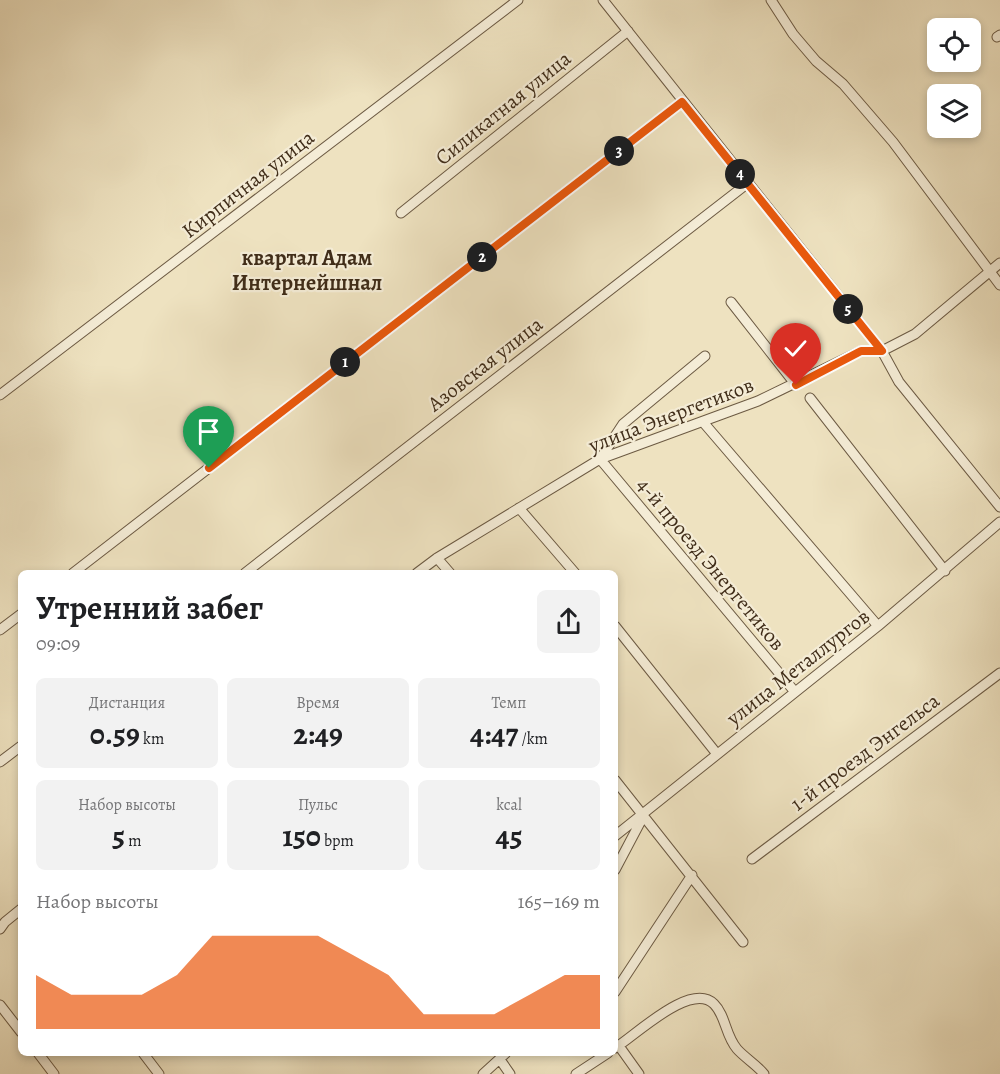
<!DOCTYPE html>
<html lang="ru">
<meta charset="utf-8">
<style>
:root{--surface:#fff;--page:#f2f2f2;--text:#202124;--muted:#757577;--accent:#ea580c}
body{margin:0;font-family:Alegreya,serif;background:var(--page);color:var(--text);height:100vh;display:flex;flex-direction:column;font-size:22px;white-space:nowrap}
*{box-sizing:border-box;margin:0}
p{font-size:20px;color:var(--muted)}
.icon{flex:none;width:33px;height:33px;fill:none;stroke:currentColor;stroke-width:2;stroke-linecap:round;stroke-linejoin:round}
.map{position:relative;flex:1;overflow:hidden}
.sheet{position:absolute;left:18px;top:570px;width:600px;height:486px;display:flex;flex-direction:column;background:var(--surface);border-radius:9px;box-shadow:0 3px 9px #0003}
.sheet>*{flex:none}
.controls{position:absolute;left:927px;top:18px;display:grid;gap:12px}
.controls a{display:grid;place-items:center;width:54px;height:54px;border-radius:9px;background:var(--surface);box-shadow:0 3px 9px #0003;font-size:30px}
.pin{position:absolute;display:grid;place-items:center;width:51px;height:51px;color:#fff;margin:-62px -26px;border-radius:50% 50% 50% 0;rotate:-45deg;box-shadow:0 0 6px #0007}
.pin .icon{rotate:45deg}
.km{position:absolute;width:30px;height:30px;margin:-15px;border-radius:50%;background:#222;color:#fff;font-size:16px;line-height:30px;text-align:center}
.round{display:grid;place-items:center;flex:none;width:63px;height:63px;border-radius:9px;background:var(--page)}
.overview{display:flex;align-items:center;justify-content:space-between;height:102px;padding:0 18px}
h1{font-size:33px;font-weight:700;line-height:45px}
.figures{display:grid;grid-template-columns:repeat(3,1fr);gap:9px;height:102px;padding:6px 18px}
.figures div{display:grid;align-content:center;border-radius:9px;background:var(--page);text-align:center}
.figures b{font-size:30px;font-weight:700}
.figures small{font-size:16px;font-weight:400}
.figures p{font-size:16px}
.chart{height:168px;padding:12px 18px}
.chart p{display:flex;justify-content:space-between}
.chart svg{width:100%;height:108px;margin-top:6px;fill:var(--accent);opacity:.7}
.map>svg:first-child{display:block}
.lines{fill:none;stroke-linecap:round;stroke-linejoin:round}
.minor-casing{stroke:#6c5a43;stroke-width:11}
.minor{stroke:#f4ecd6;stroke-width:9}
.route-casing{stroke:#fff;stroke-width:12}
.route{stroke:#ea580c;stroke-width:8}
.labels{text-anchor:middle;dominant-baseline:central;stroke-width:4.5;stroke-linejoin:round;paint-order:stroke}
.street-label{font-size:21px;fill:#402d19;stroke:#f4ecd6}
.neighbourhood-label{font-size:22px;font-weight:bold;fill:#402d19;stroke:#f4ecd6}
</style>
<div class="map">
<svg width="1000" height="1074" viewBox="0 0 1000 1074">
<rect width="100%" height="100%" fill="#eee2c0"/>
<filter id="stains"><feTurbulence type="fractalNoise" baseFrequency=".00333" numOctaves="4"/><feColorMatrix values="0 0 0 0 .2 0 0 0 0 .09 0 0 0 0 .02 0 0 0 .5 -.17"/></filter>
<radialGradient id="worn" r=".72"><stop offset=".6" stop-color="#630" stop-opacity="0"/><stop offset="1" stop-color="#630" stop-opacity=".3"/></radialGradient>
<g class="lines">
<defs>
<path id="minor" d="M 603,0 L 882,351 L 899,382 L 1000,507
M 771,0 L 793,34 L 816,61 L 843,84 L 893,142 L 1000,285
M 997,37 L 1000,35
M 401,213 L 628,31
M 731,302 L 796,385
M 705,356 L 623,424 L 600,459 L 795,692
M 0,395 L 518,0
M 810,398 L 945,571
M 703,422 L 878,626
M 519,508 L 575,573
M 437,558 L 450,573
M 73,573 L 682,102
M 245,573 L 748,183
M 417,573 L 437,558 L 600,459 L 758,401 L 861,351 L 882,351 L 915,334 L 1000,263
M 615,626 L 717,754
M 0,630 L 21,614
M 0,762 L 21,746
M 615,780 L 743,942
M 615,836 L 878,626 L 1000,522
M 752,859 L 1000,673
M 615,870 L 643,817
M 0,929 L 5,922 L 21,909
M 615,992 L 692,875
M 0,1005 L 21,1032
M 619,1046 L 639,1074
M 615,1048 C 636,1035 691,981 714,1004 C 726,1016 725,1035 737,1049 C 745,1058 756,1064 764,1074
M 38,1053 L 54,1074
M 143,1053 L 159,1074
M 501,1061 L 510,1074
M 483,1074 L 506,1053
M 576,1074 L 608,1053"/>
</defs>
<use href="#minor" class="minor-casing"/>
<use href="#minor" class="minor"/>
</g>
<g class="lines">
<defs>
<path id="route" d="M 209,468 L 682,102 L 882,351 L 861,351 L 796,385"/>
</defs>
<use href="#route" class="route-casing"/>
<use href="#route" class="route"/>
</g>
<g class="labels">
<g class="street-label">
<text transform="translate(503 108) rotate(-39)">Силикатная улица</text>
<text transform="translate(248 184) rotate(-38)">Кирпичная улица</text>
<text transform="translate(485 364) rotate(-38)">Азовская улица</text>
<text transform="translate(671 415) rotate(-21)">улица Энергетиков</text>
<text transform="translate(711 564) rotate(50)">4-й проезд Энергетиков</text>
<text transform="translate(798 667) rotate(-38)">улица Металлургов</text>
<text transform="translate(865 752) rotate(-37)">1-й проезд Энгельса</text>
</g>
<g class="neighbourhood-label">
<text x="307" y="258">квартал Адам<tspan x="307" dy="25">Интернейшнал</tspan></text>
</g>
</g>
<rect width="100%" height="100%" filter="url(#stains)"/>
<rect width="100%" height="100%" fill="url(#worn)"/>
</svg>
<div class="controls">
<a><svg class="icon" aria-label="locate" viewBox="0 0 24 24"><circle cx="12" cy="12" r="6"/><path d="M12 2v4M12 18v4M2 12h4M18 12h4"/></svg></a>
<a><svg class="icon" aria-label="layers" viewBox="0 0 24 24"><path d="M12 4l9 5-9 5-9-5zM3 14l9 5 9-5"/></svg></a>
</div>
<div class="pin" style="left:209px;top:468px;background:#1e9e55"><svg class="icon" aria-label="arrive" viewBox="0 0 24 24"><path d="M6 21V4h12l-3 4 3 4H6"/></svg></div>
<div class="pin" style="left:796px;top:385px;background:#d93025"><svg class="icon" aria-label="check" viewBox="0 0 24 24"><path d="M5 12l5 5 9-10"/></svg></div>
<b class="km" style="left:345px;top:362px">1</b>
<b class="km" style="left:482px;top:257px">2</b>
<b class="km" style="left:619px;top:151px">3</b>
<b class="km" style="left:740px;top:174px">4</b>
<b class="km" style="left:848px;top:309px">5</b>
<section class="sheet">
<div class="overview"><div><h1>Утренний забег</h1><p>09:09</p></div><a class="round"><svg class="icon" aria-label="share" viewBox="0 0 24 24"><path d="M12 15V3M7 8l5-5 5 5M5 13v7h14v-7"/></svg></a></div>
<div class="figures">
<div><p>Дистанция</p><b>0.59<small> km</small></b></div>
<div><p>Время</p><b>2:49</b></div>
<div><p>Темп</p><b>4:47<small> /km</small></b></div>
</div>
<div class="figures">
<div><p>Набор высоты</p><b>5<small> m</small></b></div>
<div><p>Пульс</p><b>150<small> bpm</small></b></div>
<div><p>kcal</p><b>45</b></div>
</div>
<div class="chart"><p><span>Набор высоты</span>165–169 m</p>
<svg viewBox="0 0 160 44" preserveAspectRatio="none"><path d="M0 44V22L10 30L20 30L30 30L40 22L50 6L60 6L70 6L80 6L90 14L100 22L110 38L120 38L130 38L140 30L150 22L160 22V44z"/></svg>
</div>
</section>
</div>
